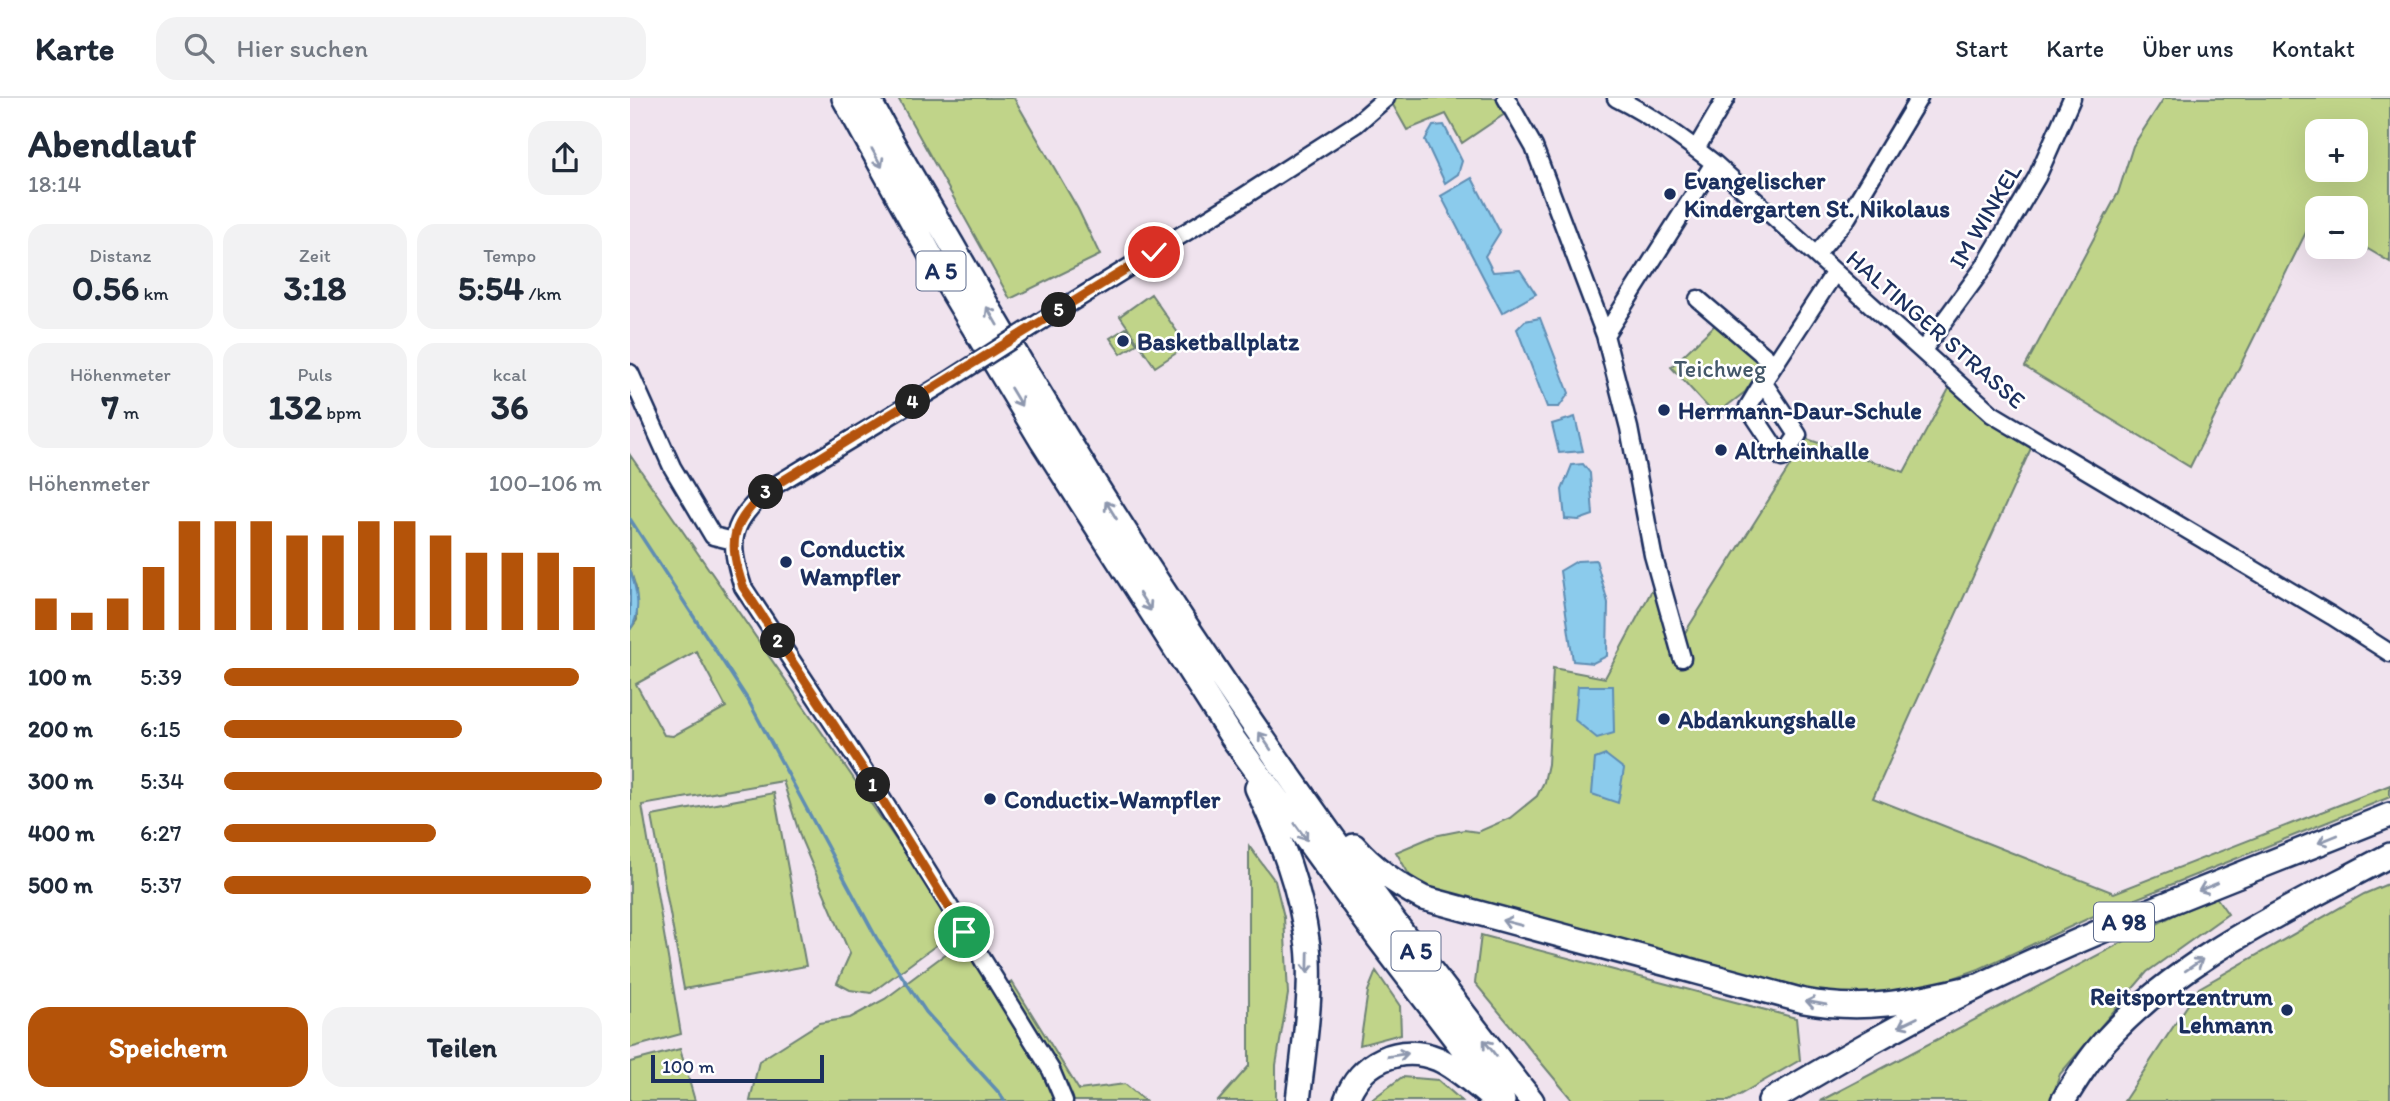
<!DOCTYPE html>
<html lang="de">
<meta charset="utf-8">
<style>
:root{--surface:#fff;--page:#f2f2f3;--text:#1f2937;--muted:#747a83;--line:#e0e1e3;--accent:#b45309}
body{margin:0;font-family:Itim,sans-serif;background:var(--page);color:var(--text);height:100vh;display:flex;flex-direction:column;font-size:26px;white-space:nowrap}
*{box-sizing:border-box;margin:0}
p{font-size:23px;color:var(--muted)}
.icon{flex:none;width:38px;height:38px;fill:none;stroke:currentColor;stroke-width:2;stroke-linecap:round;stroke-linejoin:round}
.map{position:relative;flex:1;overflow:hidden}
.drawer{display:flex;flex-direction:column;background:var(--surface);width:630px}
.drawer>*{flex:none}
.fabs{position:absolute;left:1675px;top:21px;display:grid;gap:14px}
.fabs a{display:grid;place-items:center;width:63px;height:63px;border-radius:14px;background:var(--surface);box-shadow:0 7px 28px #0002;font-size:35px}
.scale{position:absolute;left:21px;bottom:18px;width:173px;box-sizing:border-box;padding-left:7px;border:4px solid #1b2f5e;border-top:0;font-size:19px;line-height:24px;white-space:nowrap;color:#1b2f5e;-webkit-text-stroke:5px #fff;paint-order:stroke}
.pin{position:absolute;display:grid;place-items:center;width:60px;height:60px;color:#fff;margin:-30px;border:4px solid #fff;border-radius:50%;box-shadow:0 2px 7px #0007}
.km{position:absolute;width:35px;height:35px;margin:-18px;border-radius:50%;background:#222;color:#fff;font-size:19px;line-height:35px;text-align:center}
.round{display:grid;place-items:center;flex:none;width:74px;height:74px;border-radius:21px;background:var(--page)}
.overview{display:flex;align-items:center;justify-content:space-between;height:119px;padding:0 28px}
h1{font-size:38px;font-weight:800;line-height:52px}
.metrics{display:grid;grid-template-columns:repeat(3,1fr);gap:10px;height:119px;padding:7px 28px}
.metrics div{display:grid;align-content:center;border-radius:18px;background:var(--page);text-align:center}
.metrics b{font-size:35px;font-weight:800}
.metrics small{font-size:19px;font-weight:400}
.metrics p{font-size:19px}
.chart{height:196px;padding:14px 28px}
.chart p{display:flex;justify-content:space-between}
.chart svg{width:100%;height:126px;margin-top:7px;stroke:var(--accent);stroke-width:6}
.action{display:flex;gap:14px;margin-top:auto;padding:14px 28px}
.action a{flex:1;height:80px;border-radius:21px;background:var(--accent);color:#fff;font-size:28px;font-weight:800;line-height:80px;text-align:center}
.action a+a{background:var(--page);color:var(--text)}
ul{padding:0 28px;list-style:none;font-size:23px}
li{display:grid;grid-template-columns:112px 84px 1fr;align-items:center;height:52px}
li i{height:18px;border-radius:9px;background:var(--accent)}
header{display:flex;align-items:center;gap:42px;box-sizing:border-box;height:98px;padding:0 35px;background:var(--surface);border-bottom:2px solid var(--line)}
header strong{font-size:33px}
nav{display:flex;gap:38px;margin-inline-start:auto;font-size:24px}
.search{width:490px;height:63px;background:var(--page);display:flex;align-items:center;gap:18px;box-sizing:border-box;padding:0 24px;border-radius:21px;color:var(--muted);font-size:26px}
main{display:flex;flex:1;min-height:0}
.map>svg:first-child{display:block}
.green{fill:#c0d489;stroke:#6e8274;stroke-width:2;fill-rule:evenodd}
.water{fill:#8bcbec;stroke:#5e8db3;stroke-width:2}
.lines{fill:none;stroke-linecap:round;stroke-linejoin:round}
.stream{stroke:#5e8db3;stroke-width:3.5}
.minor-casing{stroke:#1b2f5e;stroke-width:21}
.highway-casing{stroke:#1b2f5e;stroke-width:28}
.minor{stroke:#fff;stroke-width:16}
.highway{stroke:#fff;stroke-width:23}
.minor-bridge-casing{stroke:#1b2f5e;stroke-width:21;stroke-linecap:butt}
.minor-bridge{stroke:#fff;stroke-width:16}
.oneway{stroke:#8d97ae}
.route-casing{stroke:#fff;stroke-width:14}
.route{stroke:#b45309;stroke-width:9}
.poi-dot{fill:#1b2f5e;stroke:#fff;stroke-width:2.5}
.labels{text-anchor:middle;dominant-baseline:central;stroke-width:5;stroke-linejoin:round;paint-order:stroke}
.shield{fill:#fff;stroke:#5f6d8e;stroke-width:2}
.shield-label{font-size:23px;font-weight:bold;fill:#1b2f5e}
.poi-label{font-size:24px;font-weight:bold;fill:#1b2f5e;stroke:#fff;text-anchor:start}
.street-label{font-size:24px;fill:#1b2f5e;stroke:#fff}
.park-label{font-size:24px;fill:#445869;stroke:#fff}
</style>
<header>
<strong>Karte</strong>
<div class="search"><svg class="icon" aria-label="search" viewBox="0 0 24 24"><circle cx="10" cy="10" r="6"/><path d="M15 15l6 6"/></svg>Hier suchen</div>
<nav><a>Start</a><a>Karte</a><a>Über uns</a><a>Kontakt</a></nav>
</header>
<main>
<section class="drawer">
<div class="overview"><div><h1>Abendlauf</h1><p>18:14</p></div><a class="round"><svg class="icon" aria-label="share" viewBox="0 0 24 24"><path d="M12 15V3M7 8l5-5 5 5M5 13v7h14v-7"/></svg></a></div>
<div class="metrics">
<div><p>Distanz</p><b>0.56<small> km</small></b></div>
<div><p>Zeit</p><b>3:18</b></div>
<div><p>Tempo</p><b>5:54<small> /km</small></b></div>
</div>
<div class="metrics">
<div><p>Höhenmeter</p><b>7<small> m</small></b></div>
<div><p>Puls</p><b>132<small> bpm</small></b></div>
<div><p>kcal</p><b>36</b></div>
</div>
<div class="chart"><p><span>Höhenmeter</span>100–106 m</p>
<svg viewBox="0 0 160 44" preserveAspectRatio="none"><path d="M5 44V33M15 44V38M25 44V33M35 44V22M45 44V6M55 44V6M65 44V6M75 44V11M85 44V11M95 44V6M105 44V6M115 44V11M125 44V17M135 44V17M145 44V17M155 44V22"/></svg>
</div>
<ul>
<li><b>100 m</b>5:39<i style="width:94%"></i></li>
<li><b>200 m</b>6:15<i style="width:63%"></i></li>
<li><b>300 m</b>5:34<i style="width:100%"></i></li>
<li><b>400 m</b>6:27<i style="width:56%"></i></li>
<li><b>500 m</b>5:37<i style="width:97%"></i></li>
</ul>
<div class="action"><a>Speichern</a><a>Teilen</a></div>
</section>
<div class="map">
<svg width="1760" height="1003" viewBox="0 0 1760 1003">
<rect width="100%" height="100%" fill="#f0e3ee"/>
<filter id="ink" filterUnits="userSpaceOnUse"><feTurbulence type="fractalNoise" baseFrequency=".0143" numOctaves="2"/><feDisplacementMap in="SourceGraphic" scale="14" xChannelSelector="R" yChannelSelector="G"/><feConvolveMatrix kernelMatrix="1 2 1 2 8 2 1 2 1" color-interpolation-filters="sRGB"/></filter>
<g filter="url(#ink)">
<path class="green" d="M 268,0 L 384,0 L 448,111 L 470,157 L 380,201 Z
M 759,0 L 867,0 L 879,13 L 832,45 L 816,16 L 777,32 Z
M 1534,0 L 1760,0 L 1760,164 L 1726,144 L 1726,110 L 1687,110 L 1687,122 L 1683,120 L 1560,369 L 1395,269 L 1488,95 L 1503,48 ZM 1687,33 L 1726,33 L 1726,72 L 1687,72 Z
M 521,196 L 557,248 L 525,269 L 490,218 Z
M 1087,225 L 1135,264 L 1115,294 L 1085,317 L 1041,269 Z
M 496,230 L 507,246 L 491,256 L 480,240 Z
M 1321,287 L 1402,348 L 1243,700 L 1484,795 L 1760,687 L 1760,699 L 1468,816 L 1349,871 L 1287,893 L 1204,900 L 809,795 L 784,785 L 766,754 L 804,738 L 834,732 L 848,734 L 880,720 L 907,698 L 914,684 L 918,666 L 923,570 L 975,580 L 1022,492 L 1049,544 L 1177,341 L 1274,374 Z
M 0,357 L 309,804 C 315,819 317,827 312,843 L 241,895 L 220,892 L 207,885 L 220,856 L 171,741 L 153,683 L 12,707 L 51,936 L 0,950 L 0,532 L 7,522 L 6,490 L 0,471 ZM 66,553 L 96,609 L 43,638 L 34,637 L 6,586 Z
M 144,695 L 176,868 L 54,891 L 22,718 Z
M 619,748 L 645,783 L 654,819 L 658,896 L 646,967 L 646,1003 L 588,1003 L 619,968 Z
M 1760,785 L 1760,1003 L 1494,1003 L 1569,890 L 1734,796 Z
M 1584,796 L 1598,816 L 1517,874 L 1430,976 L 1421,1003 L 1190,1003 Z
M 851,837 L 1166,920 L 1170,962 L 1099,1003 L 943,1003 L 845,885 Z
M 333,843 L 365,895 L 382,884 L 449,992 L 495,986 L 515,1003 L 120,1003 L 129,963 L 189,925 L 220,920 L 255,901 Z
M 746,873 L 770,908 L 771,936 L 730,947 L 738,893 Z
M 50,951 L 65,1003 L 0,1003 L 0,964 Z
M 772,979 L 808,982 L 832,1003 L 740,1003 Z"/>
<path class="water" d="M 814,27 L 832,63 L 828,76 L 815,85 L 795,42 L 803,28 Z
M 842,80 L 870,134 L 855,158 L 863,174 L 890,172 L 906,196 L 872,215 L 811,98 Z
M 910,220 L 939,295 L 929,309 L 917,309 L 887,231 L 895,223 Z
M 945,319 L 953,353 L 929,355 L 922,326 Z
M 953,366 L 960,375 L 963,417 L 949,422 L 935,421 L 932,392 L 942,367 Z
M 966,462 L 978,505 L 977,558 L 963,565 L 943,563 L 930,473 L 947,463 Z
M 0,471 C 6,491 13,513 0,532 Z
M 948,588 L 983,588 L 984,635 L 967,640 L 945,622 Z
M 976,657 L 994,671 L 988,705 L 962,696 L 965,661 Z"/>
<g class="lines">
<path class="stream" d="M 0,421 L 118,602 L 247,841 L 296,914 L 371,997 L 374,1003"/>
<defs>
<path id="minor" d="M 876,0 L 904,49 L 975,237 L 999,330 L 1023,457 L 1052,560
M 986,0 C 1022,18 1052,40 1084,65 L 1362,316 L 1702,518 L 1760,555
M 1066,51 L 1096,0
M 1186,157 L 1217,120 L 1289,0
M 1068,201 L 1144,266
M 413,222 L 605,104 L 726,26 L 756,0
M 975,237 L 1084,65
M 1293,252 L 1354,169 L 1407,79 L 1442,0
M 0,275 L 42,369 L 83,438 L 104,443
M 316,284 L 139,391 C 101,426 97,440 113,489 L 239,680 L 363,878 L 421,972 L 434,1003
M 1133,284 L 1118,309 L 1152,360 L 1168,337 L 1133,284 L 1205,174"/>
<path id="highway" d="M 214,0 L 304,163 L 412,343 L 602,639 L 749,841 L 873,1003
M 238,0 C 265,52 296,102 325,152 C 495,450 689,735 902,1003
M 627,690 C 652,744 670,788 678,848 C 683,893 673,957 668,1003
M 724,748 C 744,771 766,786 793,800 L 1174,903 C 1239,915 1286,902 1348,888
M 716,1003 C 729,964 770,945 808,961 C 826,969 842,984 857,996
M 1140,1003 C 1209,962 1277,922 1349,888 C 1483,824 1623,772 1760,717
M 1433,1003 C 1446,982 1459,961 1476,942 C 1552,858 1662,810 1760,757"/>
</defs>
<use href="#minor" class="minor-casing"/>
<use href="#highway" class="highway-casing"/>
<use href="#minor" class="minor"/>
<use href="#highway" class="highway"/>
<defs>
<path id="minor-bridge" d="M 316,284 L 413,222"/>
</defs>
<use href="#minor-bridge" class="minor-bridge-casing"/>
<use href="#minor-bridge" class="minor-bridge"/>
</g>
<defs><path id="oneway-shaft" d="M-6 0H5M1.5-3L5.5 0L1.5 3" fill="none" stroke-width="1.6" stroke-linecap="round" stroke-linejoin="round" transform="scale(1.75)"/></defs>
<g class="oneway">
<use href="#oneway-shaft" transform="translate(247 60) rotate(61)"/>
<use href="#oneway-shaft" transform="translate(362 218) rotate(-120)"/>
<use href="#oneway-shaft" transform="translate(386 299) rotate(59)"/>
<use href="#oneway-shaft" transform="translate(481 412) rotate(-122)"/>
<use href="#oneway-shaft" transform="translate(515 504) rotate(57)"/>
<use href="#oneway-shaft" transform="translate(635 643) rotate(-124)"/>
<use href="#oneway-shaft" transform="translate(671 734) rotate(54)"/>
<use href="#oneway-shaft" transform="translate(1698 741) rotate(158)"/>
<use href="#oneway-shaft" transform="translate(1578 789) rotate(158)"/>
<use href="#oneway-shaft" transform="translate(882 825) rotate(-165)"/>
<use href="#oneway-shaft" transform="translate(678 865) rotate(91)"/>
<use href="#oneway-shaft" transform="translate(1564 867) rotate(-34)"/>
<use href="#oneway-shaft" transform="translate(1186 905) rotate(-170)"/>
<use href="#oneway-shaft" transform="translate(1278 924) rotate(154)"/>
<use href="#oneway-shaft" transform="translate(860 950) rotate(-128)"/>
<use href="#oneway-shaft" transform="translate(768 957) rotate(-9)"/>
</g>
</g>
<g class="lines" filter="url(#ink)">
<defs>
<path id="route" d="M 334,834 L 239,680 L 113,489 C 97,440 101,426 139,391 L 524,154"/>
</defs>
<use href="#route" class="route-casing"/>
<use href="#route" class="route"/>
</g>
<g class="poi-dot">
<circle cx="1040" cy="96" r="7"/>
<circle cx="493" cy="243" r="7"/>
<circle cx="1034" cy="312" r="7"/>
<circle cx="1091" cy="352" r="7"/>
<circle cx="156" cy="464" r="7"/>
<circle cx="1034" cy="621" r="7"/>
<circle cx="360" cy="701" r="7"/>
<circle cx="1657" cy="912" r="7"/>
</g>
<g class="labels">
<g class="shield">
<rect x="286.5" y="153.5" width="49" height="39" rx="5"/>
<rect x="1464" y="804.5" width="60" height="39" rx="5"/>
<rect x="761.5" y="833.5" width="49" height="39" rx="5"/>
</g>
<g class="shield-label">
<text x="311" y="173">A 5</text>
<text x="1494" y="824">A 98</text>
<text x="786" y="853">A 5</text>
</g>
<g class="poi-label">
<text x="1054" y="82">Evangelischer<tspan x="1054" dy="28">Kindergarten St. Nikolaus</tspan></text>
<text x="507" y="243">Basketballplatz</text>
<text x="1048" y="312">Herrmann-Daur-Schule</text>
<text x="1105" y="352">Altrheinhalle</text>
<text x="170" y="450">Conductix<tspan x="170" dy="28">Wampfler</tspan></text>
<text x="1048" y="621">Abdankungshalle</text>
<text x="374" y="701">Conductix-Wampfler</text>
<text x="1643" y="898" text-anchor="end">Reitsportzentrum<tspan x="1643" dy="28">Lehmann</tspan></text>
</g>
<g class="street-label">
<text transform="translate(1355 118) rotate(-59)">IM WINKEL</text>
<text transform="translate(1306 231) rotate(41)">HALTINGER STRASSE</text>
</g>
<g class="park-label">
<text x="1090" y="270">Teichweg</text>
</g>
</g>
</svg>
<div class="fabs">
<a>+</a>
<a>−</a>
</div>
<div class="scale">100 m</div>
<div class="pin" style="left:334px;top:834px;background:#1e9e55"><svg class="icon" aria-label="arrive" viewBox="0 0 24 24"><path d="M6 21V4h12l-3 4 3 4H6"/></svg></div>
<div class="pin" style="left:524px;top:154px;background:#d93025"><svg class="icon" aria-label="check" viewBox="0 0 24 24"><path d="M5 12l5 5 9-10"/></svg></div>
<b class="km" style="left:243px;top:687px">1</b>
<b class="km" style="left:148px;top:543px">2</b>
<b class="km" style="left:136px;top:394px">3</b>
<b class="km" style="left:283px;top:304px">4</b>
<b class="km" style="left:429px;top:212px">5</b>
</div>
</main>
